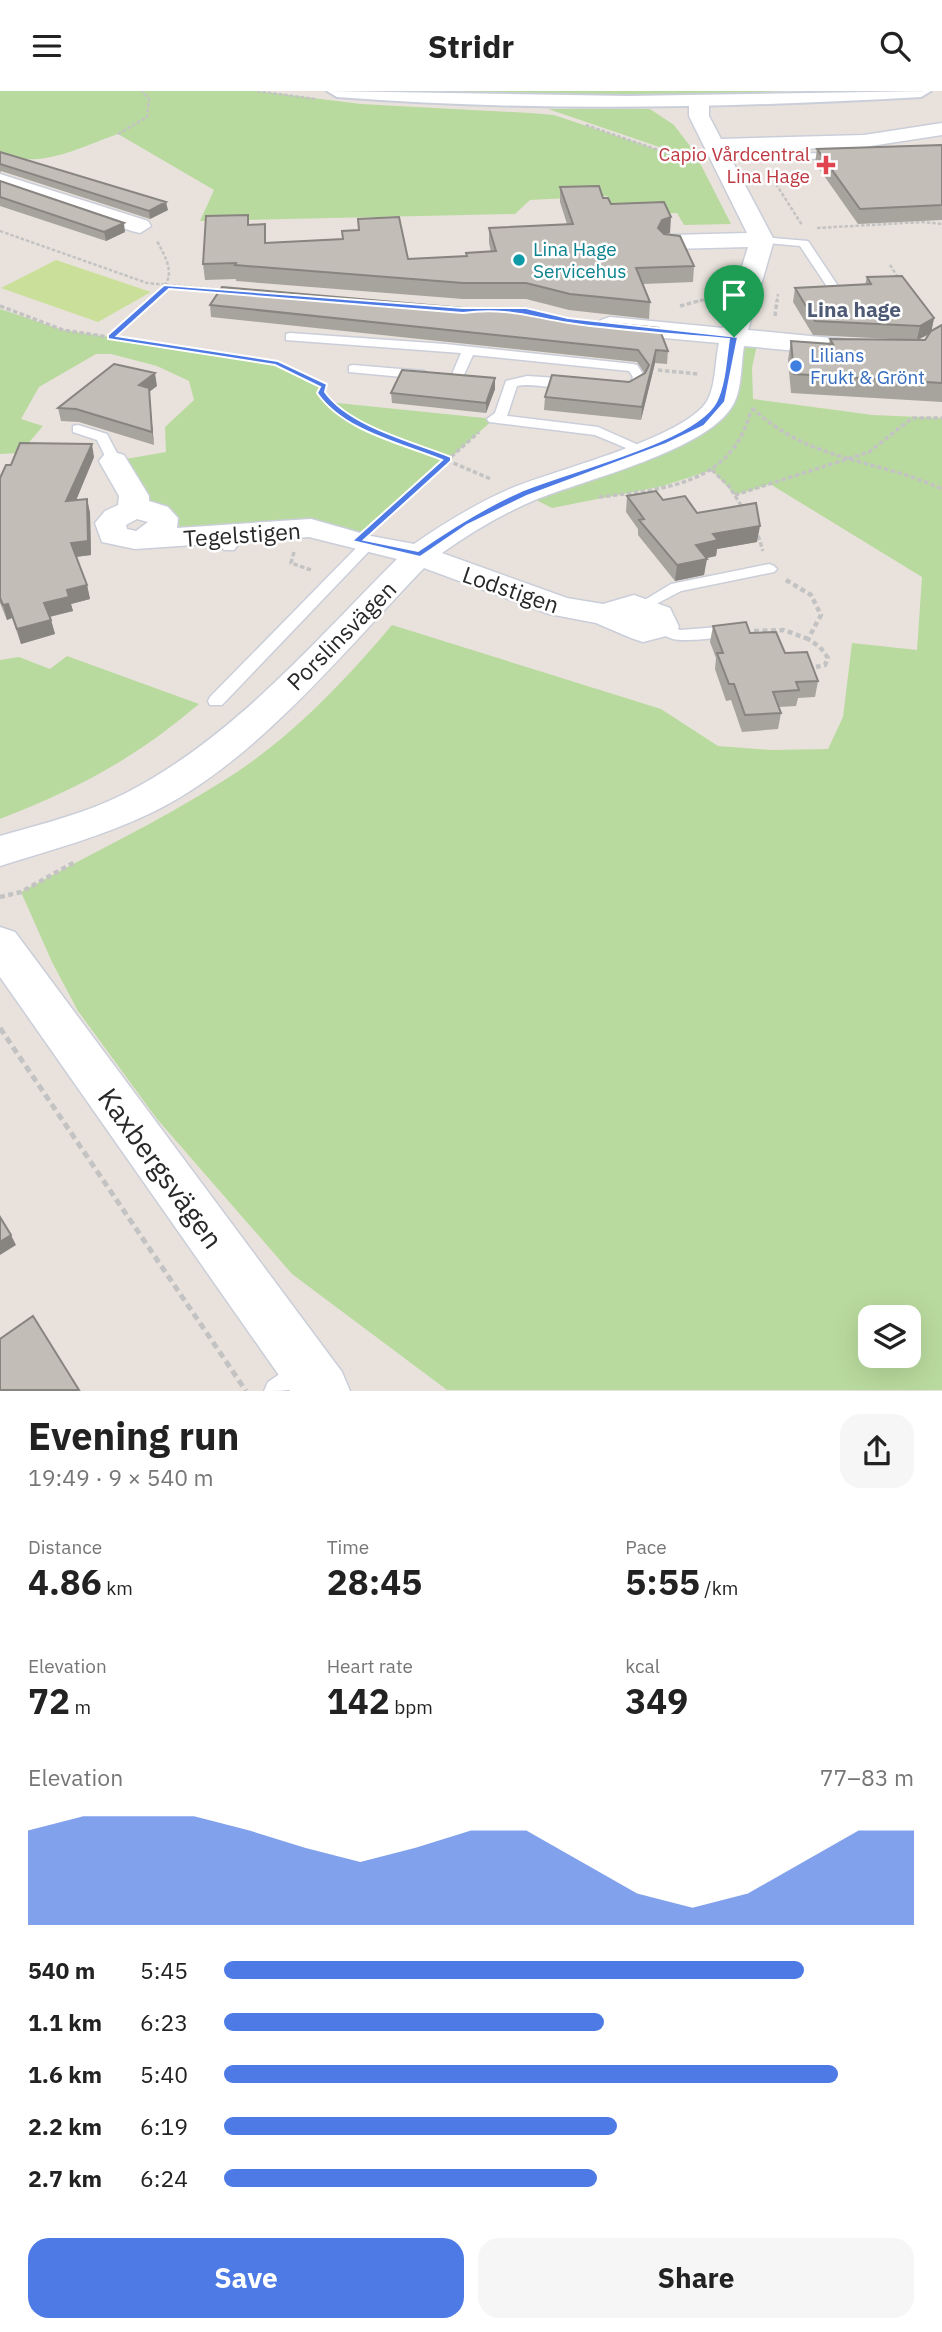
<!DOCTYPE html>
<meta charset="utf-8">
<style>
:root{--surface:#fff;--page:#f6f6f6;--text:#222;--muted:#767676;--accent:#4d7ae5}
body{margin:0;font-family:"IBM Plex Sans",sans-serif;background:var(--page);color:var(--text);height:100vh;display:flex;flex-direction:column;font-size:26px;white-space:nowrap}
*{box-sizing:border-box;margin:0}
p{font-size:23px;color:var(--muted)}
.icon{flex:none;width:38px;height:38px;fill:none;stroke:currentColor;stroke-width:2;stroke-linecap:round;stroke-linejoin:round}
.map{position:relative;height:1300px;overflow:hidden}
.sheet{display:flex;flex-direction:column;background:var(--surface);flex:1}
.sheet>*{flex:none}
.fabs{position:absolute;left:858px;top:1214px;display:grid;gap:14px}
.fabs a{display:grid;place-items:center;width:63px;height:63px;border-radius:14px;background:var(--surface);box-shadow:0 7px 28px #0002;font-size:35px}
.pin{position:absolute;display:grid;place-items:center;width:60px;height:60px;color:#fff;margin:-72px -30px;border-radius:50% 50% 50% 0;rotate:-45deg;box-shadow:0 0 7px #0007}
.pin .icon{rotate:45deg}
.round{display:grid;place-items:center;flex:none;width:74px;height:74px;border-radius:21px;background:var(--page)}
.head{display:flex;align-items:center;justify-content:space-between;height:119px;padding:0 28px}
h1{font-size:38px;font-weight:800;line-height:52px}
.figures{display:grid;grid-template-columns:repeat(3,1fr);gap:10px;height:119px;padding:7px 28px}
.figures div{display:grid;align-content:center}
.figures b{font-size:35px;font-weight:800}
.figures small{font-size:19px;font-weight:400}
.figures p{font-size:19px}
.chart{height:196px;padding:14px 28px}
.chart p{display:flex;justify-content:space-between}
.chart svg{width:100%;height:126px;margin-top:7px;fill:var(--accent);opacity:.7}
.cta{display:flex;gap:14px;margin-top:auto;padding:14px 28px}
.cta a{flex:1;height:80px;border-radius:21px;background:var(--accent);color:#fff;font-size:28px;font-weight:800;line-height:80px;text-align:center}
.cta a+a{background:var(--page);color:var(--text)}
ul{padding:0 28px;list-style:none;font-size:23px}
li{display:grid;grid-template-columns:112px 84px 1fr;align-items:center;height:52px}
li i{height:18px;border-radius:9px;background:var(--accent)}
header{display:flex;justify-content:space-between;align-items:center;height:91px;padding:0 28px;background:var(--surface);font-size:32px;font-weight:800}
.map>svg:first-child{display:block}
.green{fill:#b9da9e;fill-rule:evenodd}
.pitch{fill:#cae09a}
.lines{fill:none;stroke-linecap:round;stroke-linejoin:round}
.service-casing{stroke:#caced9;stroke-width:3}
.minor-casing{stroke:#caced9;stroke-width:3}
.tertiary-casing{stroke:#caced9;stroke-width:4}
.path-far3{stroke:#c3c3c3;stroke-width:2.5;stroke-dasharray:3.5 2;stroke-linecap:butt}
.path-far2{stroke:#c3c3c3;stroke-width:3.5;stroke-dasharray:4.5 2.5;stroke-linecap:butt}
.path-far1{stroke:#c3c3c3;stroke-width:4.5;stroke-dasharray:5 3.5;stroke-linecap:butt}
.path{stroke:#c3c3c3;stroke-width:5;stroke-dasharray:7 4.5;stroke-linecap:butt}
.service{fill:#fff;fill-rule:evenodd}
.minor{fill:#fff;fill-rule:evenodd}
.tertiary{fill:#fff;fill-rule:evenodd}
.wall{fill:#a7a39d;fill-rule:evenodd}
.shaded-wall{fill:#888480}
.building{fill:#c2bdb7;stroke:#888480;stroke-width:2}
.route{fill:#4d7ae5;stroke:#fff;stroke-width:2;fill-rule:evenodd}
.health-dot{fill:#e0444e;stroke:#fff;stroke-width:2.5}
.culture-dot{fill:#0f9aa8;stroke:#fff;stroke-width:2.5}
.shop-dot{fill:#3f7fe0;stroke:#fff;stroke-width:2.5}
.labels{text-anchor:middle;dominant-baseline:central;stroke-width:5;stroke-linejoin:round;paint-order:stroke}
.far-health-label{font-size:19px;fill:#be3a42;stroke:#fff;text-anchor:end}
.far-culture-label{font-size:19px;fill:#0d838f;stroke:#fff;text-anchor:start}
.far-shop-label{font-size:19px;fill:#366cbe;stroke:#fff;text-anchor:start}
.far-neighbourhood-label{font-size:21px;font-weight:bold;fill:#4e5974;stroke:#fff}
.street-label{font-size:23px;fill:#282828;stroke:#fff}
.near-street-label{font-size:28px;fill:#282828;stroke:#fff}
</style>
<header><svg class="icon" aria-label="menu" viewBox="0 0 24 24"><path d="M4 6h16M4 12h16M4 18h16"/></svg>Stridr<svg class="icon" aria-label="search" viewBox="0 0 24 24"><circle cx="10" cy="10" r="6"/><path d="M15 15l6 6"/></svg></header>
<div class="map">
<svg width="942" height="1300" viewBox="0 0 942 1300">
<rect width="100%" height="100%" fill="#e9e2dc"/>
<path class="green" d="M 0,0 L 257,0 L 361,13 L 531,22 L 554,24 L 670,63 L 698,68 L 731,133 L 684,134 L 677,122 L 617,124 L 607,105 L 530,109 L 515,123 L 200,130 L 214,99 L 118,43 C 82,55 37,81 0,61 Z
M 412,0 L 787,0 C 662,6 537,5 412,0 Z
M 548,18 L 650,18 L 674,34 L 696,63 L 671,60 Z
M 0,218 L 63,239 L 278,272 L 325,295 L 321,302 L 328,311 L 494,328 L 356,450 L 334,443 L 160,440 L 114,370 L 166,361 L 165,336 L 194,309 L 189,290 L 157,275 L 111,263 L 96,263 L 39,296 L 21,328 L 43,335 L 20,362 L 0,363 Z
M 758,249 L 752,277 L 753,308 L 873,324 L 942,327 L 942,1299 L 447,1299 L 292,1183 L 157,1028 L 78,920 L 52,871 L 21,801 C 88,764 158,731 223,690 C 288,650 343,592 392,534 L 661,618 L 718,655 L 772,659 L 828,658 L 843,626 L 852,552 L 917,559 L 922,486 L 770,393 L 735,404 L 712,379 L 663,395 L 552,417 L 524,403 L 701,333 L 731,255 ZM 870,1227 L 908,1227 L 908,1265 L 870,1265 Z
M 67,565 L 199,613 C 134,668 79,697 0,728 L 0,569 L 19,566 L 50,578 Z"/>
<path class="pitch" d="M 56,169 L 151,201 L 98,231 L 1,197 Z"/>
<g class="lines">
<defs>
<path id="service" d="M 789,51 L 795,51 L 804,62 L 838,63 L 843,66 L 838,69 L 797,67 L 787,53 Z
M 762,146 L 808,150 L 844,204 L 842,206 L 834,206 L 800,155 L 758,151 L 758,147 Z
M 290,242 L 445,253 L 633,273 L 637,274 L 645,286 L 642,296 L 623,301 L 617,297 L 631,291 L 633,286 L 629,280 L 473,264 L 462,288 L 456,292 L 450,288 L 461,262 L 286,249 L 286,243 Z
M 353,274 L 424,280 L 430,284 L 424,288 L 349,281 L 349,275 Z
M 527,285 L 571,288 L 577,292 C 563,302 534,291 517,295 L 507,325 L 598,336 L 650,359 L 643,363 L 638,362 L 595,344 L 489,331 L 487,328 L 495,322 L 506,290 Z
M 78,334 L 107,343 L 121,370 L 119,373 L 109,373 L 97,349 L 73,341 L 73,335 Z
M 241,437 L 246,438 L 248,441 L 234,459 L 224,459 L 222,456 C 227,449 232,439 241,437 Z
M 367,450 L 372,451 L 374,454 L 372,457 L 222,614 L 210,614 L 208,610 L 210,606 L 362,451 Z
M 769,473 L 774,475 L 777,478 L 774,481 L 681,500 L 641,521 L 633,516 L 671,493 Z
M 662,531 L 680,539 L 733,535 L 741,540 C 734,547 684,551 673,548 C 666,546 659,541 654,536 L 656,532 Z
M 303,1267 L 312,1271 L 316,1280 C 306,1300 286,1300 264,1300 L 268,1291 Z"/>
<path id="minor" d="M 699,4 L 709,10 L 709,25 L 721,48 L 864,44 L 942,32 L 942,44 L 864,56 L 727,60 L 774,149 L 748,239 L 841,248 L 850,250 L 854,256 L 850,262 L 841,264 L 744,255 C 741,272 742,297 734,312 C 711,359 583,389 535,409 C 502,423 472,441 442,462 L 567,507 L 603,513 L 634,504 L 670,517 L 679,536 L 674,543 L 643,551 L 631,547 L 596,532 L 549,523 L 424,477 C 344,560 255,672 151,722 C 103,745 51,759 0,775 L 0,745 C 42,733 87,722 126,702 C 233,647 313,552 397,468 L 309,446 L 135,458 L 102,451 L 95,432 L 105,420 L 118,414 L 119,405 L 99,370 L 104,364 L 114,361 L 124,364 L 149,405 L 149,410 L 168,416 L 178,427 L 177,437 L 311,428 L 371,445 L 414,453 C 446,431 477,412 512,397 C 555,379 685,347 707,310 C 716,295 715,269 719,252 L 610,242 L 601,239 L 597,234 L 601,229 L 610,226 L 723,237 L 748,156 L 671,158 L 663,156 L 659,151 L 663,146 L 671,144 L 747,142 L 689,25 L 689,10 ZM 137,428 L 148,431 L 136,440 L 127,438 L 126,434 Z
M 0,83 L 148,130 L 151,135 L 140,142 L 132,140 L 0,96 Z
M 0,836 L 15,841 L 342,1281 L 350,1300 L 290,1300 L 0,886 Z"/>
<path id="tertiary" d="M 327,0 L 629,5 L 931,0 L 921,6 C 726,17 532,21 337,6 Z"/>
</defs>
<use href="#service" class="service-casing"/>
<use href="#minor" class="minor-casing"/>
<use href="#tertiary" class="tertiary-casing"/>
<path class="path-far3" d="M 257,0 L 315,8
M 586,34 L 670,63 L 692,67
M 118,43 L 147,26 L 149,8 L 142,0
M 776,93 L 802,134
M 817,137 L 923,131 L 942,133
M 0,140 L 147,192 L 224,199
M 890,174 L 899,188
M 150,211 C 175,189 173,179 157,150
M 695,211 L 715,206
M 777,211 L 778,203"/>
<path class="path-far2" d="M 0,215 L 63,239 L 278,272 L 325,295 L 321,301 L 347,327 L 491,388
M 680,215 L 702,209
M 775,225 L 777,209
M 111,245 L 152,209
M 658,279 L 698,283
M 752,317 C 812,372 872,366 942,398
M 712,379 L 729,395 L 744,419
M 735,404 L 869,361 L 912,327 L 942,327
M 599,406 C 665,398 732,394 751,319
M 378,431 L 479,341
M 756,438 L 763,460
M 294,461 L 291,472 L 311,479"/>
<path class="path-far1" d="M 786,489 L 811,504 L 821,524 L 808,548 L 820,556 L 828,567 L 825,574 L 816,576
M 754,540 L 784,539 L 808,548
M 0,806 L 21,801 L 75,771"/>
<path class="path" d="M 0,937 L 246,1300"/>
<use href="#service" class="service"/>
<use href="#minor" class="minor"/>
<use href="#tertiary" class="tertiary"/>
</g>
<path class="wall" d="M 942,54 L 942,129 L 858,133 L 815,72 L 817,58 Z
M 0,61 L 168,119 L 150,128 L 1,80 L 0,82 Z
M 0,90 L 125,141 L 106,150 L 0,115 Z
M 560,96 L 603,107 L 611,113 L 670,142 L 666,143 L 694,175 L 693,191 L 643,193 L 650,211 L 649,228 L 569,219 L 526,208 L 463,208 L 236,190 L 236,188 L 205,189 L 203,173 L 248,124 L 249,134 L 267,152 L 343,148 L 358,139 L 358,128 L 408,168 L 466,165 L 466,162 L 491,161 L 489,152 L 489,137 L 567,133 L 560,111 Z
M 867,186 L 934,227 L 931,242 L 942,234 L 942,311 L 791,302 L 788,269 L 791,250 L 829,253 L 830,248 L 911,249 L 813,244 L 793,211 L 795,197 L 865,194 ZM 931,242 L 925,249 L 918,249 Z
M 210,214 L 668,260 L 667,273 L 655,272 L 641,329 L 544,319 L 545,306 L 629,291 L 645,283 L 637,271 L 211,226 Z
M 157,295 L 149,301 L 154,354 L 79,331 L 61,330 L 58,317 Z
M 495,298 L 486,322 L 392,312 L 391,302 Z
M 94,366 L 76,409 L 87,408 L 90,422 L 91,464 L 76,466 L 87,494 L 90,508 L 71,513 L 73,520 L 50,526 L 55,543 L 21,553 L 12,527 L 7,529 L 0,512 L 0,387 Z
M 627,405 L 663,409 L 697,422 L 757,451 L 717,458 L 716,465 L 706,467 L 704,484 L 675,490 L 638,444 L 638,438 L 626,421 Z
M 713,535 L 750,542 L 785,562 L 818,590 L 815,606 L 798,607 L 796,615 L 779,616 L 781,622 L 778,638 L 742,641 L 731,609 L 726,610 L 715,578 L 716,567 L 710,551 Z"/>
<path class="shaded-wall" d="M 166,111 L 168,119 L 150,128 L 149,120 Z
M 671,126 L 670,142 L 661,144 L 658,137 L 662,129 Z
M 124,132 L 125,141 L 106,150 L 104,141 Z
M 934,227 L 931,242 L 917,249 L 920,235 Z
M 656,259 L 655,272 L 641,329 L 642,316 Z
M 155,282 L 157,295 L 149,301 L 154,354 L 152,341 L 139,294 Z
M 495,287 L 495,298 L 486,322 L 486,312 Z
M 92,353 L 94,366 L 70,424 L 66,410 Z
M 87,408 L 90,422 L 91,464 L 74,466 L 71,452 Z
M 760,435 L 757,451 L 717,458 L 716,465 L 694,470 L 696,454 L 713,443 Z
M 707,468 L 704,484 L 675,490 L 677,474 Z
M 87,494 L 90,508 L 71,513 L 73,520 L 48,526 L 44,512 L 67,499 Z
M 8,513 L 12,527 L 7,529 L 3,514 Z
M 51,529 L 55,543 L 21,553 L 17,538 Z
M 11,1144 L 16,1154 L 0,1164 L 0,1151 Z"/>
<path class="building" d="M 942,54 L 942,114 L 860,118 L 817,58 Z
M 0,61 L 166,111 L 149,120 L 0,73 Z
M 0,90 L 124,132 L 104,141 L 0,106 Z
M 599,95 L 603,107 L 608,107 L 611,113 L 664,111 L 671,126 L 662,129 L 658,137 L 664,143 L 680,145 L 694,175 L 636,177 L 650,211 L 570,203 L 526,192 L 463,192 L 235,174 L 236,172 L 203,173 L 206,125 L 248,124 L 248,134 L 265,133 L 265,152 L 343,148 L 342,140 L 359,139 L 358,128 L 399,126 L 408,168 L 467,165 L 466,162 L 496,160 L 489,137 L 573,133 L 560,96 Z
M 902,185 L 934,227 L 920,235 L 815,230 L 795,197 L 871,193 L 867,186 Z
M 222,196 L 463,217 L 525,217 L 568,228 L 659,237 L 668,260 L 656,259 L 642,316 L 545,306 L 552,284 L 629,291 L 645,282 L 649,274 L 638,259 L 210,214 Z
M 942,234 L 942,292 L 794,283 L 791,250 L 833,253 L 830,248 L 925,249 L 931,240 Z
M 114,273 L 155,282 L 139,294 L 149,297 L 152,341 L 76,318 L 58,317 Z
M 402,279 L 495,287 L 486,312 L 391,302 Z
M 20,352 L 92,353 L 66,410 L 87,408 L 88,450 L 71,452 L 87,494 L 67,499 L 69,506 L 44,512 L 51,529 L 17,538 L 8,513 L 3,514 L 0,507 L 0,387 L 6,374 L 11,374 Z
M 656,400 L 663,409 L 685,405 L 697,422 L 756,412 L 760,435 L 713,443 L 718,449 L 696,454 L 707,468 L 677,474 L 639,429 L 644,428 L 627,405 Z
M 746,531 L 750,542 L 776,541 L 785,562 L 807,561 L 818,590 L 796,591 L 799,599 L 773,601 L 781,622 L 745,624 L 734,593 L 729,593 L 717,562 L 723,562 L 713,535 Z
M 0,1126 L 11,1144 L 0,1151 Z
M 33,1225 L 79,1299 L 0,1299 L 0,1248 Z"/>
<path class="route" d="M 164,194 L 463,217 L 526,217 L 568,227 L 738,246 L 725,311 L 704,335 L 666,353 L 527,405 L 467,434 L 420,466 L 352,450 L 442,369 C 400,352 343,340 317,302 L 320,296 L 275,274 L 108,248 L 108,244 ZM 169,198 L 463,222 C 505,216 530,226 569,232 C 622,240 676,243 729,248 C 726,267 725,294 716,311 C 695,351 564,381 519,401 C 483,417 450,438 418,460 L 364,449 L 451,370 L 451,366 C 413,351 349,335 325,301 L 327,293 L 278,270 L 117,245 Z"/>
<path class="health-dot" d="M822.5 63.5h7v7h7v7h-7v7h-7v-7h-7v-7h7z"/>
<circle class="culture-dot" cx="519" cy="169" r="7"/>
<circle class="shop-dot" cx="796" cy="275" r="7"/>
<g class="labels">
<g class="far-health-label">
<text x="810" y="63">Capio Vårdcentral<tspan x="810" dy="22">Lina Hage</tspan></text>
</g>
<g class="far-culture-label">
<text x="533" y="158">Lina Hage<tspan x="533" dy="22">Servicehus</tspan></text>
</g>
<g class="far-shop-label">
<text x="810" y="264">Lilians<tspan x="810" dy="22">Frukt &amp; Grönt</tspan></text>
</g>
<g class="far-neighbourhood-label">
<text x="854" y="218">Lina hage</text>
</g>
<g class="street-label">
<text transform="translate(242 443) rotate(-4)">Tegelstigen</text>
<text transform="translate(511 498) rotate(19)">Lodstigen</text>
<text transform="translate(341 544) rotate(-45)">Porslinsvägen</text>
</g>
<g class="near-street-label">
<text transform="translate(161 1077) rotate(54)">Kaxbergsvägen</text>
</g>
</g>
</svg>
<div class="fabs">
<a><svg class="icon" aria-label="layers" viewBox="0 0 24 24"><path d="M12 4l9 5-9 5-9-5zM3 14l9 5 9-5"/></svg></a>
</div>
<div class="pin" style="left:734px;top:246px;background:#1e9e55"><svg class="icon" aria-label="arrive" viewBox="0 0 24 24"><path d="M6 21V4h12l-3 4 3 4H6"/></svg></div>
</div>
<section class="sheet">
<div class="head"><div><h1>Evening run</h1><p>19:49 · 9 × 540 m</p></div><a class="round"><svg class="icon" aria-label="share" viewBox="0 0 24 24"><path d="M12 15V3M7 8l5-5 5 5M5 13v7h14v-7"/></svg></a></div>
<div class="figures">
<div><p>Distance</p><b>4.86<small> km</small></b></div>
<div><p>Time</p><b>28:45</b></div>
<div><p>Pace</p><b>5:55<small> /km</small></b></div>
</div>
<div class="figures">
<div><p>Elevation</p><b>72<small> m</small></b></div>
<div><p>Heart rate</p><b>142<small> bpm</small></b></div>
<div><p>kcal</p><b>349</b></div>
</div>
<div class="chart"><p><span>Elevation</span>77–83 m</p>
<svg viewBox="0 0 160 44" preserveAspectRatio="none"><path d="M0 44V11L10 6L20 6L30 6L40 11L50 17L60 22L70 17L80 11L90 11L100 22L110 33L120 38L130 33L140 22L150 11L160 11V44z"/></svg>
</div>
<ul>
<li><b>540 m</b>5:45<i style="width:84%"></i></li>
<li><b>1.1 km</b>6:23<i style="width:55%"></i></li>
<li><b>1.6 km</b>5:40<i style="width:89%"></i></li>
<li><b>2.2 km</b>6:19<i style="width:57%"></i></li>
<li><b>2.7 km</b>6:24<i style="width:54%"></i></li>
</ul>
<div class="cta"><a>Save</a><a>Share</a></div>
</section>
